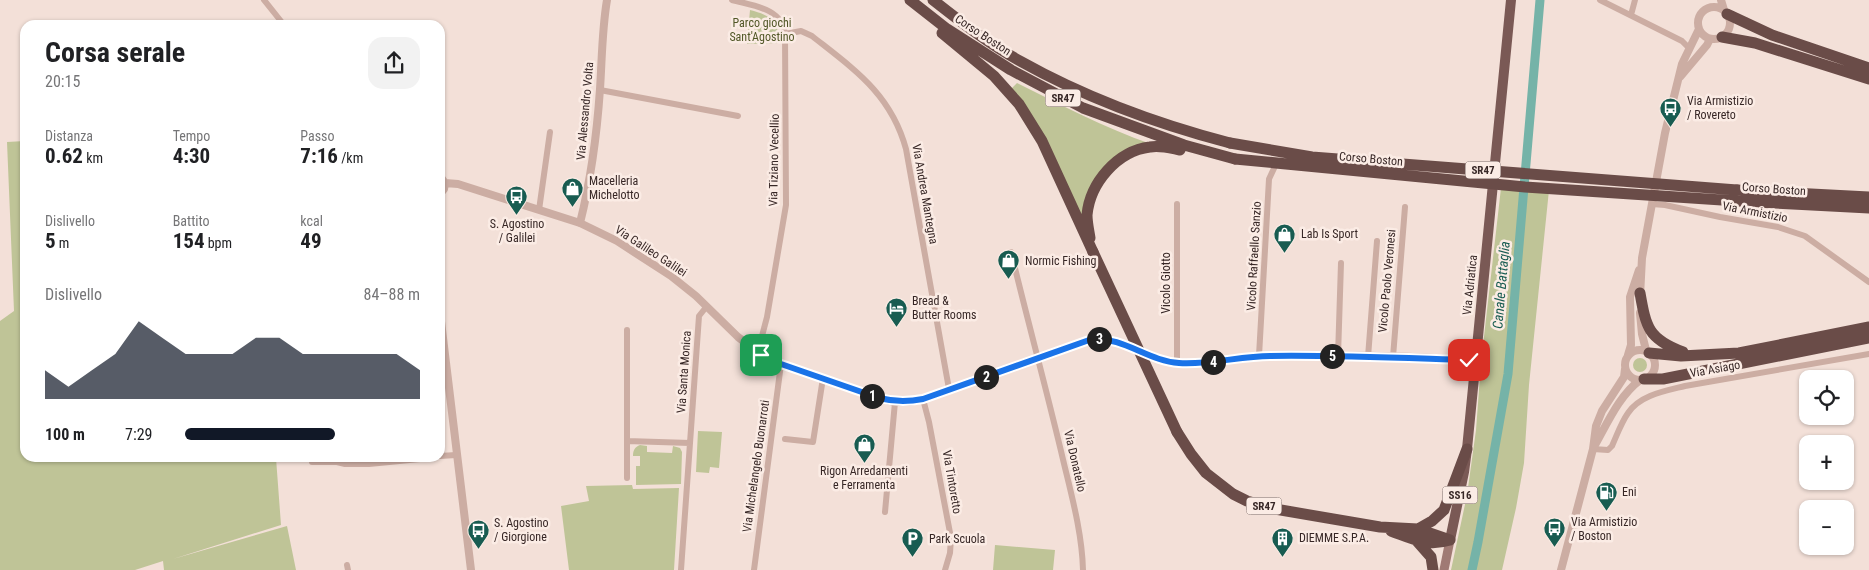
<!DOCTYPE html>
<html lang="it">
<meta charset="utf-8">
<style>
:root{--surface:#fff;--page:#f2f2f2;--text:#202124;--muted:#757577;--accent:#111827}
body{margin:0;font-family:"Roboto Condensed",sans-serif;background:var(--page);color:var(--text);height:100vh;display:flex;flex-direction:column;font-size:19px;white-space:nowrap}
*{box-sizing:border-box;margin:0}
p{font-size:16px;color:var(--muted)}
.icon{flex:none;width:28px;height:28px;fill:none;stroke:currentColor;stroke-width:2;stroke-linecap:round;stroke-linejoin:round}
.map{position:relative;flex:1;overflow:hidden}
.sheet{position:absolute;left:20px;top:20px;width:425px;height:442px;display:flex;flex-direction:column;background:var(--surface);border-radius:15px;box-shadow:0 1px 4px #0004}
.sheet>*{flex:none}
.fabs{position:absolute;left:1799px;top:370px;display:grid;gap:10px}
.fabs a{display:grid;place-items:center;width:55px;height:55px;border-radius:10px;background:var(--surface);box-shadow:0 1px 4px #0004;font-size:25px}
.pin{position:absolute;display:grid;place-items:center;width:42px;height:42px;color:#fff;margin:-21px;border-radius:10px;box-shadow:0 2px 8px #0006}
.km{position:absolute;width:25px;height:25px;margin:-12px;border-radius:50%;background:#222;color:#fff;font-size:14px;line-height:25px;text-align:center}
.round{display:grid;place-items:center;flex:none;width:52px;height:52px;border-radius:15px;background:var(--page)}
.overview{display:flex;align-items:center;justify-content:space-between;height:85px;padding:0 25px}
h1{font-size:28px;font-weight:700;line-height:38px}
.metrics{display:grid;grid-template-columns:repeat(3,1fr);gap:8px;height:85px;padding:5px 25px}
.metrics div{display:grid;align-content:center}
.metrics b{font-size:21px;font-weight:700}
.metrics small{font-size:14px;font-weight:400}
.metrics p{font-size:14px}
.chart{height:140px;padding:10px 25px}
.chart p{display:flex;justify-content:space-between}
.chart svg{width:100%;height:90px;margin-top:5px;fill:var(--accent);opacity:.7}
ul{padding:0 25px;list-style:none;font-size:16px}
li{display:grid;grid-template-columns:80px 60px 1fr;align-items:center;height:38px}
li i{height:12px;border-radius:6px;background:var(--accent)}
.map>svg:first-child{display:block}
.green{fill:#bfc497}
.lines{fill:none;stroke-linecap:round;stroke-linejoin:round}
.canal{stroke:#75b3a8;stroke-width:9}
.minor{stroke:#ccada3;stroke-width:6}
.tertiary{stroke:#ccada3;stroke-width:8}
.secondary{stroke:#a07a74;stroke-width:9}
.primary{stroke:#7a5955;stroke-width:10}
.trunk{stroke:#6a4c48;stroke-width:11}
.trunk-bridge{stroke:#6a4c48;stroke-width:11}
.route-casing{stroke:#fff;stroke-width:10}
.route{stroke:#1a73e8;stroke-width:6}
.labels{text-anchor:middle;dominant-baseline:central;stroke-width:5;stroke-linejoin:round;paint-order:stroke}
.shield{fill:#fbece5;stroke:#72625f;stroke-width:1}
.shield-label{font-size:11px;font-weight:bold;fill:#372726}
.park-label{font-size:12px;fill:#515727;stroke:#fbece5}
.street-label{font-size:12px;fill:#372726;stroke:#fbece5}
.poi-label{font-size:12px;fill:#372726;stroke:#fbece5;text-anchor:start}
.water-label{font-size:14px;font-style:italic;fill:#185c51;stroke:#fbece5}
</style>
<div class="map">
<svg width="1869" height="570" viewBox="0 0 1869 570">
<rect width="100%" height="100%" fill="#f3e0d8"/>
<path class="green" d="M 750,10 C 770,15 779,21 779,43 L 747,44 Z
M 1017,83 C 1061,105 1105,128 1151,144 C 1143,147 1133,149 1125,152 C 1082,171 1090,212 1092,250 L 1011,89 Z
M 25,141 L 25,458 L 276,458 L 281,525 L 173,559 L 287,526 L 296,570 L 164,570 L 163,561 L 135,570 L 0,570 L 0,321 L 14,311 L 7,142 Z
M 1501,188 L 1549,190 L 1529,385 L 1524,463 L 1516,508 L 1502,570 L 1451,570 L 1467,495 L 1476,430 L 1481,363 Z
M1633 365a7 7 0 1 1 14 0a7 7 0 1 1-14 0Z
M 698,431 L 722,432 L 719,468 L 710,467 L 709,473 L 696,472 Z
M 640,445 L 647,446 L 647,452 L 672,453 L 673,446 L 680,448 L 682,452 L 681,484 L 636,485 L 636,466 L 640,466 L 640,456 L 633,456 C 633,450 635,447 640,445 Z
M 632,485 L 633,489 L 679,488 L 674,570 L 569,570 L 561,506 L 589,501 L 586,486 Z
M 995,545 L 1055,550 L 1053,570 L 993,570 Z"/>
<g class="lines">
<path class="canal" d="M 1472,570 L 1478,542 L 1508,374 L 1540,0"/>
<path class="minor" d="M 264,0 L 284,25
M 732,0 C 754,6 782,8 785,34 L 786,205 L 767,317 L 762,336 L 753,350
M 1600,0 L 1682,41 L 1689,48
M 1631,15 L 1635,0
M 785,34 L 801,31 L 812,36 C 855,70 891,94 906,149 L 949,389
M 600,90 L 738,116
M 440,122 L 442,106
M 1652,204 L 1665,205 L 1720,217 L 1778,227 L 1805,236 L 1869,282
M 539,210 L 550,132
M 1011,252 C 1027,318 1045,384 1061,451 C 1070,490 1082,530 1083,570
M 627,330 L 627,478
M 1259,356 L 1269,179 L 1277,162
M 1338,356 L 1341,263
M 1368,357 L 1377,241
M 1393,357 L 1405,207
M 1177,363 L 1177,204
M 923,399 L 929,422 L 951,538 L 950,553 L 945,570
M 785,439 L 813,442 L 823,378
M 627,441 L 690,443
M 1593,449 L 1608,450 L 1612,446 C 1617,435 1621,423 1628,413 C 1640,395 1665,391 1685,386 L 1869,354
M 440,456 L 456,455
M 312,462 L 337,462 L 345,464 L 369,464 L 430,458
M 885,512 L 895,402
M 347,565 L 348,570
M 681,570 L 699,316 L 707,306
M 754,570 L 781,364"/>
<path class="tertiary" d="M 1721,0 L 1724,10
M1698 23a16 16 0 1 1 32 0a16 16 0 1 1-32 0Z
M 1680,77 L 1707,45 L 1710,39
M 440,176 L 445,183 L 444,189 L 440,194
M 445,183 L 458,184 L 580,223 L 617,241 L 671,276 L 696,296 L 738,337 L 763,356 L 781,364 L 879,398 L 895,402 L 909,402 L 923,399 L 1092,339 C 1124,337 1147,361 1178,363 C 1209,365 1239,356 1270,356 C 1337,355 1408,355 1475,361
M 580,223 C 591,179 597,133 600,89 C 602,59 602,29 607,0
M 1640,296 L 1642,258 L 1665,133 L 1682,64 L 1699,29
M 440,313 L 471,570
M 1640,313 L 1642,334 L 1646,350
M1625 365a15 15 0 1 1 30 0a15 15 0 1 1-30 0Z
M 1628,355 L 1631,345 L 1630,297 L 1639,270
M 1595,445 C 1608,422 1619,396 1640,380
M 1561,570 L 1593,449 L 1596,426 L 1602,411 L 1624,377 L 1625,369"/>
<path class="secondary" d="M 1444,570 L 1450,540"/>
<path class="primary" d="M 1450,540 L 1464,472 L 1467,449 L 1511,0"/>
<path class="trunk" d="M 910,0 L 947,29 L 1011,70 L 1083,108 L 1184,145 L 1235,159
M 933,0 C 961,22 989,44 1020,61 C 1086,98 1157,124 1230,143
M 1727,14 L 1772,35 L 1869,68
M 942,33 L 994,76 L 1019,104 L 1042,141 L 1093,252
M 1722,37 L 1755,43 L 1869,79
M 1737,190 L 1869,197
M 1737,201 L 1869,208
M 1090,238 C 1089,231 1087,223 1087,215 C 1090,183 1117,151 1150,147 C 1160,145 1170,148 1180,150
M 1640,293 C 1646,327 1648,339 1683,352
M 1649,353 L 1681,356 L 1739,353 L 1869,327
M 1644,379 L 1663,379 L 1869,338
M 1177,432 L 1191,454 L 1206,473 L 1233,494 L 1247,501 L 1275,509 L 1380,527 L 1418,529 L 1450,540
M 1418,529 L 1432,521 L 1444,510 L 1467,449
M 1391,531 C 1413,539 1427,547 1450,540
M 1416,540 L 1431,557 L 1433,570"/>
<path class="trunk-bridge" d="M 1230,143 L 1312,157 L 1737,190
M 1235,159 L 1525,187 L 1737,201
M 1093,252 L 1177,432"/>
</g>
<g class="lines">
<defs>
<path id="route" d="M 761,355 L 781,364 L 879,398 C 895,402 907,402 923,399 L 1092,339 C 1124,337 1148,361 1179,363 C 1210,365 1240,356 1270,356 C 1336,355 1403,358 1469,360"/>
</defs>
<use href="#route" class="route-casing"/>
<use href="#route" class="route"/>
</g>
<defs>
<symbol id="bus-pin" viewBox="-11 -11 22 30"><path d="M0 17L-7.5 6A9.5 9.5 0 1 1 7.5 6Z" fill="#185c51" stroke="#fbece5"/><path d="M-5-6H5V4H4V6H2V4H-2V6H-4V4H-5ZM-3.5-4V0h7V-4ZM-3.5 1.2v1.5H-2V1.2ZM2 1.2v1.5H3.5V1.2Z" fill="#fff"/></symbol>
<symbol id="shop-pin" viewBox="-11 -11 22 30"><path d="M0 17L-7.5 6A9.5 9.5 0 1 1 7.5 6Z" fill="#185c51" stroke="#fbece5"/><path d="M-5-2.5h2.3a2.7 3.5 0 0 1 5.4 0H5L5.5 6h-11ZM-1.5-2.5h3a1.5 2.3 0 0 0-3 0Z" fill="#fff"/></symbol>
<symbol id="hotel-pin" viewBox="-11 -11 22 30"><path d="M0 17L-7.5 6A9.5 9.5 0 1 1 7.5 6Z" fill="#185c51" stroke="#fbece5"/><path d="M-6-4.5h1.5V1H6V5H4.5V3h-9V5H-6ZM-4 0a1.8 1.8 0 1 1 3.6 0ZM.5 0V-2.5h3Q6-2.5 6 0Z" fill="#fff"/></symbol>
<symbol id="fuel-pin" viewBox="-11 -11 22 30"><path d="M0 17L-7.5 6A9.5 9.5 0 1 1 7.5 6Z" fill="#185c51" stroke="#fbece5"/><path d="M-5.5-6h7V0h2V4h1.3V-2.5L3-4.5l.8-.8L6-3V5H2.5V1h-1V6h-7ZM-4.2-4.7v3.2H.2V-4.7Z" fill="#fff"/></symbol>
<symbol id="building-pin" viewBox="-11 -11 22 30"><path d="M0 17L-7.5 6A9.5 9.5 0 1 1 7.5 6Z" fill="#185c51" stroke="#fbece5"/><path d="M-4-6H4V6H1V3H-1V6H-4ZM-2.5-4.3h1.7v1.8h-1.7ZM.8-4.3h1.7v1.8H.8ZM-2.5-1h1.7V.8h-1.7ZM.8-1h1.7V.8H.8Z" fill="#fff"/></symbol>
<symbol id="parking-pin" viewBox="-11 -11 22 30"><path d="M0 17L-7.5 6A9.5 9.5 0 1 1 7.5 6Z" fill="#185c51" stroke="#fbece5"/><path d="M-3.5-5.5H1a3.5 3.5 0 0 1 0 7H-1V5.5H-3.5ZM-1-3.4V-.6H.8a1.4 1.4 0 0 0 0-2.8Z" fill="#fff"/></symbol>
</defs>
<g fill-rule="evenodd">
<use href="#bus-pin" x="1658" y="96" width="25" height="34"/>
<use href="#shop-pin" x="560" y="176" width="25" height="34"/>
<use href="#bus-pin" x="504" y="184" width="25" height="34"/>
<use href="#shop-pin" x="1272" y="222" width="25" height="34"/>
<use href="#shop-pin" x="996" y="248" width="25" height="34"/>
<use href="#hotel-pin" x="884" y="296" width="25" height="34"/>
<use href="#shop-pin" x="852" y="432" width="25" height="34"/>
<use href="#fuel-pin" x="1594" y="480" width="25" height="34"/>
<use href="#bus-pin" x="1542" y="516" width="25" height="34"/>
<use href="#bus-pin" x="466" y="518" width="25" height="34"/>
<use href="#building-pin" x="1270" y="526" width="25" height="34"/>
<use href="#parking-pin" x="900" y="526" width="25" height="34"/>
</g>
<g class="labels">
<g class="shield">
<rect x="1045.5" y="89.5" width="35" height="17" rx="4"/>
<rect x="1465.5" y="161.5" width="35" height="17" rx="4"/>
<rect x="1442.5" y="486.5" width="35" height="17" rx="4"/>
<rect x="1246.5" y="497.5" width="35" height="17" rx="4"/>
</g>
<g class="shield-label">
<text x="1063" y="98">SR47</text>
<text x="1483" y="170">SR47</text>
<text x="1460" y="495">SS16</text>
<text x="1264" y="506">SR47</text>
</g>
<g class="park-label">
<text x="762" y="23">Parco giochi<tspan x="762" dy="14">Sant'Agostino</tspan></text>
</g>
<g class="street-label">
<text transform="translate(983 35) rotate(33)">Corso Boston</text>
<text transform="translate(585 111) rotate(-85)">Via Alessandro Volta</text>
<text transform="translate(1371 159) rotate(5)">Corso Boston</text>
<text transform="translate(774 160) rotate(-89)">Via Tiziano Vecellio</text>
<text transform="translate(1774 189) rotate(4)">Corso Boston</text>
<text transform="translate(925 194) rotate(80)">Via Andrea Mantegna</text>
<text transform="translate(1755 212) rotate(11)">Via Armistizio</text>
<text transform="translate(651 251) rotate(33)">Via Galileo Galilei</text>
<text transform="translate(1254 256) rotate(-87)">Vicolo Raffaello Sanzio</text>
<text transform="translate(1387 281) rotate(-85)">Vicolo Paolo Veronesi</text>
<text transform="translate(1166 283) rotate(-90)">Vicolo Giotto</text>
<text transform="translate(1470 285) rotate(-84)">Via Adriatica</text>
<text transform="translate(1715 369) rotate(-10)">Via Asiago</text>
<text transform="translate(684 372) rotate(-86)">Via Santa Monica</text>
<text transform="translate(1075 461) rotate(77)">Via Donatello</text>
<text transform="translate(756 466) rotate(-82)">Via Michelangelo Buonarroti</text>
<text transform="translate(952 482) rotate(80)">Via Tintoretto</text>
</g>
<g class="poi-label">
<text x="1687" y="101">Via Armistizio<tspan x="1687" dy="14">/ Rovereto</tspan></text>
<text x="589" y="181">Macelleria<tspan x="589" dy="14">Michelotto</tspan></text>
<text x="517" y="224" text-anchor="middle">S. Agostino<tspan x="517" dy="14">/ Galilei</tspan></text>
<text x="1301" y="234">Lab Is Sport</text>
<text x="1025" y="261">Normic Fishing</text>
<text x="912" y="301">Bread &amp;<tspan x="912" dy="14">Butter Rooms</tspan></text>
<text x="864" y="471" text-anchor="middle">Rigon Arredamenti<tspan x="864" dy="14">e Ferramenta</tspan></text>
<text x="1622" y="492">Eni</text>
<text x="1571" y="522">Via Armistizio<tspan x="1571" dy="14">/ Boston</tspan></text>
<text x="494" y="523">S. Agostino<tspan x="494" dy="14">/ Giorgione</tspan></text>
<text x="1299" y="538">DIEMME S.P.A.</text>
<text x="929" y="539">Park Scuola</text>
</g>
<g class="water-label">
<text transform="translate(1501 285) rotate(-85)">Canale Battaglia</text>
</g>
</g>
</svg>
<div class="fabs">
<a><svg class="icon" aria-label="locate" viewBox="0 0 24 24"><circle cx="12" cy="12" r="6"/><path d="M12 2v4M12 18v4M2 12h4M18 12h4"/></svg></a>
<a>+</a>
<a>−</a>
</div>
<div class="pin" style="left:761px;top:355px;background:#1e9e55"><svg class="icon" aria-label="arrive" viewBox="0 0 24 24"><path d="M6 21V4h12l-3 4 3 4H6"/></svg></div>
<div class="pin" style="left:1469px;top:360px;background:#d93025"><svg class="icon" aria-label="check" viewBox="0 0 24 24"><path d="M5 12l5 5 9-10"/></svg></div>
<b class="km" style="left:872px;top:396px">1</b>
<b class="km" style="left:986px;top:377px">2</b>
<b class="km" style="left:1099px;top:339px">3</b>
<b class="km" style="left:1213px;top:362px">4</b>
<b class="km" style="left:1332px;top:356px">5</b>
<section class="sheet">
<div class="overview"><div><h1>Corsa serale</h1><p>20:15</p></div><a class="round"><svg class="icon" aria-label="share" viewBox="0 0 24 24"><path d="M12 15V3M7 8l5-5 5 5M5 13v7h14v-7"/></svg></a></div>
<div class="metrics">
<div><p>Distanza</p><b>0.62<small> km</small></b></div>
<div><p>Tempo</p><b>4:30</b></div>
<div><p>Passo</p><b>7:16<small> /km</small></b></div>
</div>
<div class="metrics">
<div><p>Dislivello</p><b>5<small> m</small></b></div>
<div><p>Battito</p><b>154<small> bpm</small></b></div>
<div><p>kcal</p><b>49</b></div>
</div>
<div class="chart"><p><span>Dislivello</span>84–88 m</p>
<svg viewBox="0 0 160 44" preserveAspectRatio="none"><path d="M0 44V30L10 38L20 30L30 22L40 6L50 14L60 22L70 22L80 22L90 14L100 14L110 22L120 22L130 22L140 22L150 22L160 30V44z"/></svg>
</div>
<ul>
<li><b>100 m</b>7:29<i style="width:64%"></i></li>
</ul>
</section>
</div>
